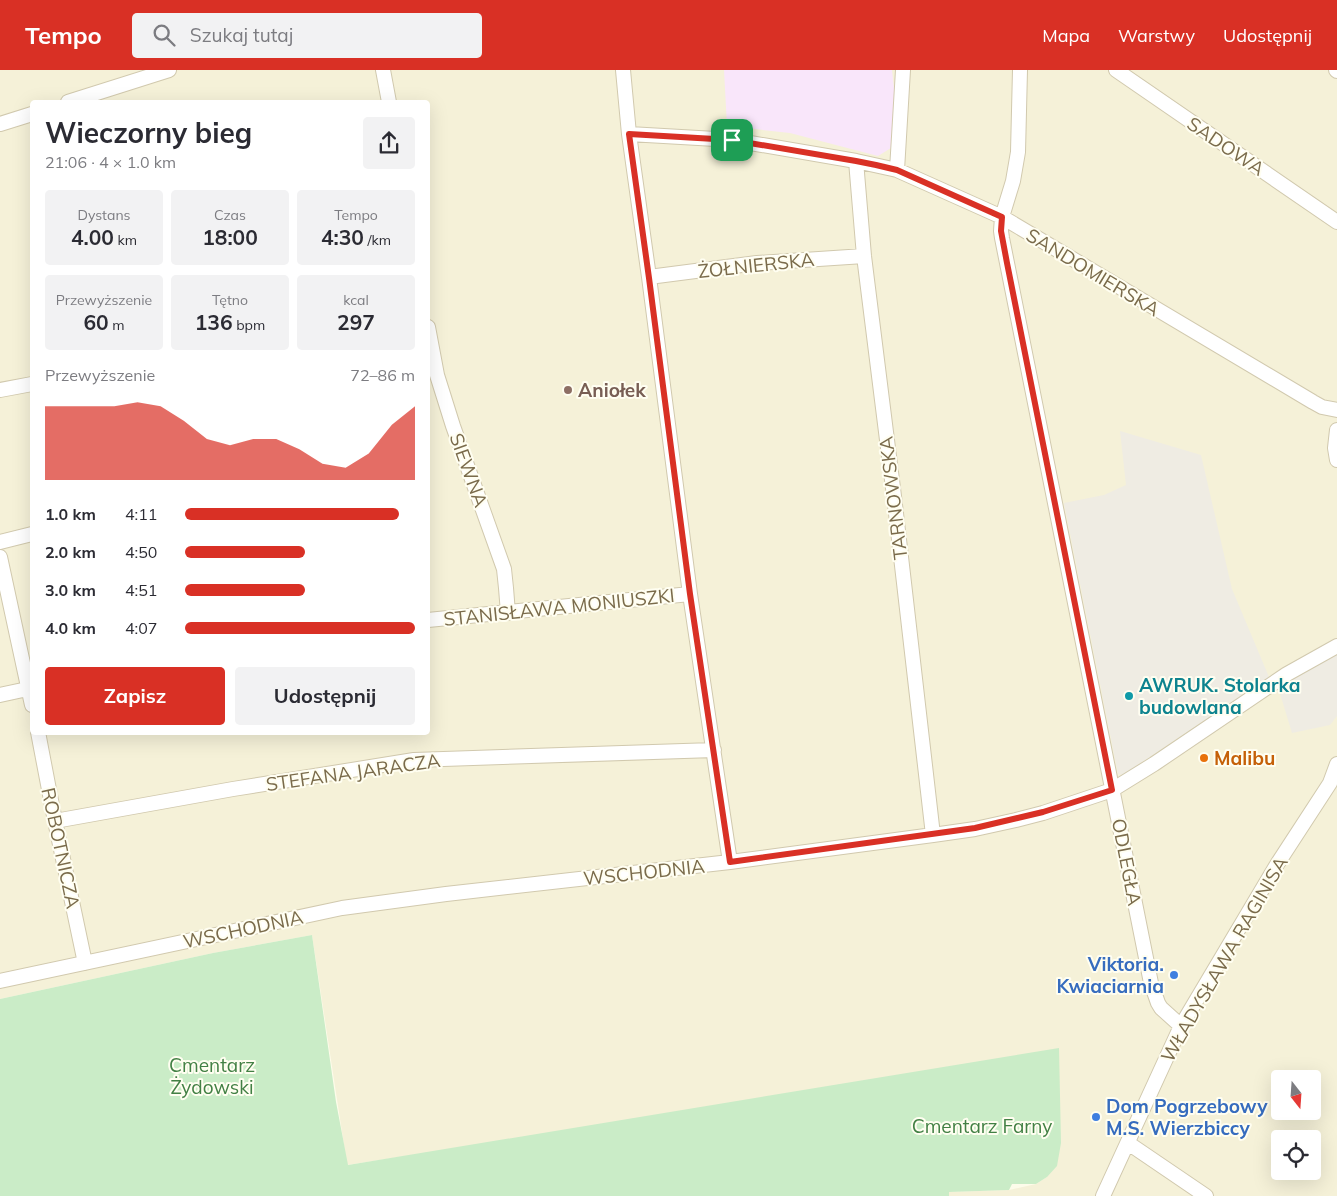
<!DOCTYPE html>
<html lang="pl">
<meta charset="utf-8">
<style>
:root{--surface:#fff;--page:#f2f2f3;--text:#2b2b33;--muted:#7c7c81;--accent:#d93025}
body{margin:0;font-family:Mulish,sans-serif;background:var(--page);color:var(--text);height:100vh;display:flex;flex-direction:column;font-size:19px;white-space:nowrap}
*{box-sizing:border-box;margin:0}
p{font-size:16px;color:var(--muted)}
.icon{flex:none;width:28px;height:28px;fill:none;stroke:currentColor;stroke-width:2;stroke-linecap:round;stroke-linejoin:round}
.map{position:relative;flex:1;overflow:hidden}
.sheet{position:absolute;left:30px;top:30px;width:400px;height:635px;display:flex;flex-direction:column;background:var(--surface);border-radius:5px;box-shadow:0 5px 20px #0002}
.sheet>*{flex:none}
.needle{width:32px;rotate:163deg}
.fabs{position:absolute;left:1271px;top:1000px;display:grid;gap:10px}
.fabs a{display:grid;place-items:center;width:50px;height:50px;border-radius:5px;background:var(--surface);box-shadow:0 5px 20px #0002;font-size:25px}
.pin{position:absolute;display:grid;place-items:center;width:42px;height:42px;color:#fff;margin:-21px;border-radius:10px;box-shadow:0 2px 8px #0006}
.round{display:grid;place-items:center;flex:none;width:52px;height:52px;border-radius:5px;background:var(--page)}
.summary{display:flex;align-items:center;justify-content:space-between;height:85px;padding:0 15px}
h1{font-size:28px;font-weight:700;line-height:38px}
.figures{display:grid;grid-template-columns:repeat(3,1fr);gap:8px;height:85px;padding:5px 15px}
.figures div{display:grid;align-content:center;border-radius:5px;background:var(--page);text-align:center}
.figures b{font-size:21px;font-weight:700}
.figures small{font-size:14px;font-weight:400}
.figures p{font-size:14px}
.chart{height:140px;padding:10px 15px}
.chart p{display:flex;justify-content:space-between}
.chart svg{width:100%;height:90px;margin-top:5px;fill:var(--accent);opacity:.7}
.cta{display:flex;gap:10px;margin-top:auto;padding:10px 15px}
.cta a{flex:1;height:58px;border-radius:5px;background:var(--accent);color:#fff;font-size:20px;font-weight:700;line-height:58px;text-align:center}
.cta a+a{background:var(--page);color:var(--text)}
ul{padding:0 15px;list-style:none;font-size:16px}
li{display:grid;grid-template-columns:80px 60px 1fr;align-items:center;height:38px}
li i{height:12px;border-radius:6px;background:var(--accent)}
header{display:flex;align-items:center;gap:30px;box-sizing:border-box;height:70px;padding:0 25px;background:var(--accent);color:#fff}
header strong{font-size:24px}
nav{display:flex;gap:28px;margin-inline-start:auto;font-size:18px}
.search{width:350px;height:45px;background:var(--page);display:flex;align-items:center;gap:12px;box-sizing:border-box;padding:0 18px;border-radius:5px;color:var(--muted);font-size:19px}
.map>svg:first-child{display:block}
.residential{fill:#f5f1d8;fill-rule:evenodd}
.industrial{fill:#efece3}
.education{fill:#f9e6fa}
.green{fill:#caecc7}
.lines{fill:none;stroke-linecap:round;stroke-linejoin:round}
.minor-casing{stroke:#d1c9ae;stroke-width:16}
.minor{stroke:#fff;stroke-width:14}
.route-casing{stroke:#fff;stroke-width:10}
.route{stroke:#d93025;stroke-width:6}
.education-dot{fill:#8d6e63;stroke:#fffef1;stroke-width:2}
.culture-dot{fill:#0f9aa8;stroke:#fffef1;stroke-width:2}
.food-dot{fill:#e8710a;stroke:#fffef1;stroke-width:2}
.shop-dot{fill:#3f7fe0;stroke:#fffef1;stroke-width:2}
.labels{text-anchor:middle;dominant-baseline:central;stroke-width:4;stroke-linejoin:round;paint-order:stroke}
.street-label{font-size:19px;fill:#7a6b4b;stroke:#fffef1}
.education-label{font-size:19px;font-weight:bold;fill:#785e54;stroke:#fffef1;text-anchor:start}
.culture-label{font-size:19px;font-weight:bold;fill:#0d838f;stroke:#fffef1;text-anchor:start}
.food-label{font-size:19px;font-weight:bold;fill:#c56008;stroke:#fffef1;text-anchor:start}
.shop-label{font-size:19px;font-weight:bold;fill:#366cbe;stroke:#fffef1;text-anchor:end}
.park-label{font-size:19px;fill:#428044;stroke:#fffef1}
</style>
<header>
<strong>Tempo</strong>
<div class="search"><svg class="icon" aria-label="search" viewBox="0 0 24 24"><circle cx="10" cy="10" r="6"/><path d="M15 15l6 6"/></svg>Szukaj tutaj</div>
<nav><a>Mapa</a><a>Warstwy</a><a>Udostępnij</a></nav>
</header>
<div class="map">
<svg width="1337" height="1126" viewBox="0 0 1337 1126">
<rect width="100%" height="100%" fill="#fdfcea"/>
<path class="residential" d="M 0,0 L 1337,0 L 1337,1126 L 949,1126 L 948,1122 L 1009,1120 L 1036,1114 L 1047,1107 L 419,1084 L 347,1095 L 312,865 L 213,883 L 0,929 ZM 32,32 L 428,32 L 428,662 L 32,662 ZM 1280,1009 L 1312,1009 L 1312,1041 L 1280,1041 ZM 1280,1069 L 1312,1069 L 1312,1101 L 1280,1101 Z"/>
<path class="industrial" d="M 1120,361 L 1201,385 L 1232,519 L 1269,607 L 1123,705 L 1118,704 L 1064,433 L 1104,425 L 1126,415 Z
M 1337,584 L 1337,646 L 1330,655 L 1292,663 L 1278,617 Z"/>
<path class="education" d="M 724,0 L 892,0 L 895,28 L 891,78 L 878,86 L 790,63 L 727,56 Z"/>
<path class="green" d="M 312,865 L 336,1032 L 348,1095 L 1059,978 L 1061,1073 L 1057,1096 L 1047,1107 L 1036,1114 L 1012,1114 L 1009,1120 L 949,1122 L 949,1126 L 0,1126 L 0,929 L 213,883 Z"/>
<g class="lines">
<defs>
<path id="minor" d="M 383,0 L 389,32
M 623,0 L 629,64 L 649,207 L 690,524 L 730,792
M 1020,0 L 1018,82 L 1013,111 L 1002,147 L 1001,161 L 1002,168 L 1151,913 L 1158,933 L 1161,938 L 1181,956
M 1116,0 L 1337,152
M 1336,0 L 1337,1
M 68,32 L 169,0
M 0,54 L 32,44
M 629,64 L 733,70 L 856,91 L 897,100 L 1002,147 L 1313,332 L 1322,337 L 1337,340
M 856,91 L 864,186 L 894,426 L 933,765
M 897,100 L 903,0
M 649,207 L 757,193 L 864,186
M 428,257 L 437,305 L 453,356 L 504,499 L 506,518 L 508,543
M 0,320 L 32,314
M 1337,360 L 1335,378 L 1337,390
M 0,472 L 32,464
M 0,487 L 32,635
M 428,550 L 690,524
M 0,625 L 32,618
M 38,662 L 55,751 L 85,893
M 55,751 L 233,719 L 414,690 L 714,680
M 0,911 L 342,838 L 446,824 L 730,792 L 933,765 L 975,759 L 1016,750 L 1043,743 L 1112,720 L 1154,694 L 1287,604 L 1337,576
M 1128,1073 L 1206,1126
M 1103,1126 L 1181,956 L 1276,796 L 1330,713 L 1337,694"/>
</defs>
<use href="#minor" class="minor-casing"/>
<use href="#minor" class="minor"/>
</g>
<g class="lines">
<defs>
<path id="route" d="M 629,64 L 732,70 L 856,91 L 876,95 L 897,100 L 1002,147 L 1001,161 L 1007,193 L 1112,720 L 1043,742 L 975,758 L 730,792 L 690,524 L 649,208 Z"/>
</defs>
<use href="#route" class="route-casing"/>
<use href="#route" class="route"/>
</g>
<circle class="education-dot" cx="568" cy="320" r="5"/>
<circle class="culture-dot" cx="1129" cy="626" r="5"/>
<circle class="food-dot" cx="1204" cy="688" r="5"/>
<g class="shop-dot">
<circle cx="1174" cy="905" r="5"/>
<circle cx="1096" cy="1047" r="5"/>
</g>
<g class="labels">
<g class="street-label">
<text transform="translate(1226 76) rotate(34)">SADOWA</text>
<text transform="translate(756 195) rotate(-6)">ŻOŁNIERSKA</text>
<text transform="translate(1093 202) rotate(31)">SANDOMIERSKA</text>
<text transform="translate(469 400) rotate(70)">SIEWNA</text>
<text transform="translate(893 428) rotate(-97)">TARNOWSKA</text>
<text transform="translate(559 537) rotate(-6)">STANISŁAWA MONIUSZKI</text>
<text transform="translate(353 702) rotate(-8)">STEFANA JARACZA</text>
<text transform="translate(61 778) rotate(78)">ROBOTNICZA</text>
<text transform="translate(1127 792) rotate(79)">ODLEGŁA</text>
<text transform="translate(644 802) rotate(-6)">WSCHODNIA</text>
<text transform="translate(243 859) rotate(-12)">WSCHODNIA</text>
<text transform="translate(1224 889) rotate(-60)">WŁADYSŁAWA RAGINISA</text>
</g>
<g class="education-label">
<text x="578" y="320">Aniołek</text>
</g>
<g class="culture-label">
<text x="1139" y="615">AWRUK. Stolarka<tspan x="1139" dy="22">budowlana</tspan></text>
</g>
<g class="food-label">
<text x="1214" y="688">Malibu</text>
</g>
<g class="shop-label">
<text x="1164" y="894">Viktoria.<tspan x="1164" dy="22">Kwiaciarnia</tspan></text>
<text x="1106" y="1036" text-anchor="start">Dom Pogrzebowy<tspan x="1106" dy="22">M.S. Wierzbiccy</tspan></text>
</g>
<g class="park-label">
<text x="212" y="995">Cmentarz<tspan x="212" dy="22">Żydowski</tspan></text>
<text x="982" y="1056">Cmentarz Farny</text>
</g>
</g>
</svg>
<div class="fabs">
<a><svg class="needle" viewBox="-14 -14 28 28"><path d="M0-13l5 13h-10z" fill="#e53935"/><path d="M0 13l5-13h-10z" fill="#7c7c81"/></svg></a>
<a><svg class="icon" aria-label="locate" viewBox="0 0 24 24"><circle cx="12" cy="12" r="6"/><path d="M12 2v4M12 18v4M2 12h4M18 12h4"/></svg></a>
</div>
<div class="pin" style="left:732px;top:70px;background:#1e9e55"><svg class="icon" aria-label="arrive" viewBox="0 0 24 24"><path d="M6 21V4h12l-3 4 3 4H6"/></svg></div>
<section class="sheet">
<div class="summary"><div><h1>Wieczorny bieg</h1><p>21:06 · 4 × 1.0 km</p></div><a class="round"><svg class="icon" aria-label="share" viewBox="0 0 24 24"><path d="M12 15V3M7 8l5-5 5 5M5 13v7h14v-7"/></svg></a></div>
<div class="figures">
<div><p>Dystans</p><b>4.00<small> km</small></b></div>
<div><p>Czas</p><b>18:00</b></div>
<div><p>Tempo</p><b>4:30<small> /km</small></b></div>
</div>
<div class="figures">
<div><p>Przewyższenie</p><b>60<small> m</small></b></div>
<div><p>Tętno</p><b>136<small> bpm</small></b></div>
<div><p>kcal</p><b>297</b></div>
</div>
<div class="chart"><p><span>Przewyższenie</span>72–86 m</p>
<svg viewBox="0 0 160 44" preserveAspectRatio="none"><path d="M0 44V8L10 8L20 8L30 8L40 6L50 8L60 15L70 24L80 27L90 24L100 24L110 29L120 36L130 38L140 31L150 17L160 8V44z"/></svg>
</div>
<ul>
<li><b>1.0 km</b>4:11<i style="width:93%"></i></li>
<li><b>2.0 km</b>4:50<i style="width:52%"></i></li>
<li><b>3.0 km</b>4:51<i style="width:52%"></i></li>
<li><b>4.0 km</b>4:07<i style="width:100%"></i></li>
</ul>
<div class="cta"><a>Zapisz</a><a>Udostępnij</a></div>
</section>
</div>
